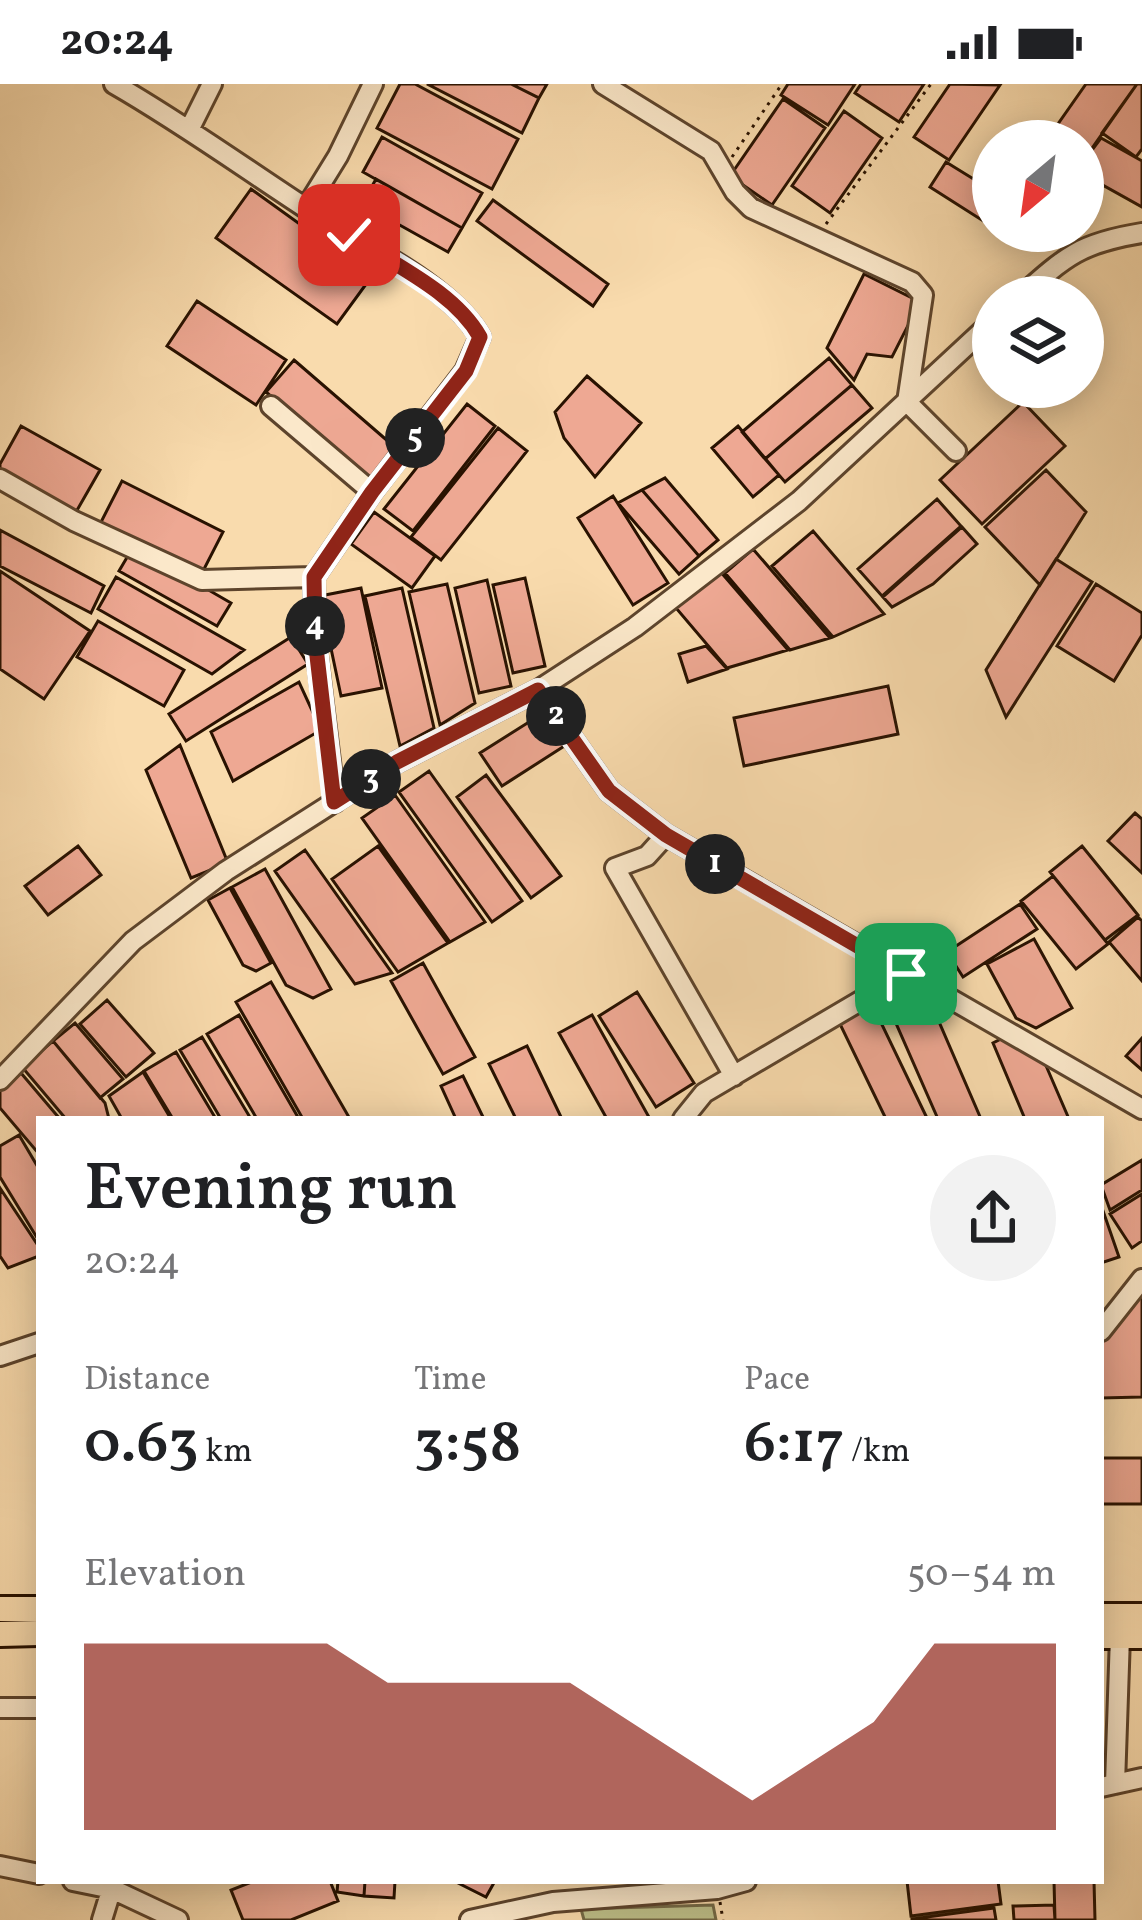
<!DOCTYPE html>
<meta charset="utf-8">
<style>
:root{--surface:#fff;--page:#f2f2f2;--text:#202124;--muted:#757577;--accent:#8f2418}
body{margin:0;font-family:Vollkorn,serif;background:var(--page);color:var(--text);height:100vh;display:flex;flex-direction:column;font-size:45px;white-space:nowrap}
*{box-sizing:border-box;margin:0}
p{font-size:39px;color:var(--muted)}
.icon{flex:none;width:66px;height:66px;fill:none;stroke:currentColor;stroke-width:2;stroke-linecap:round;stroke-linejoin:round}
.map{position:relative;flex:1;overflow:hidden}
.side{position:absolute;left:36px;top:1032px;width:1068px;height:768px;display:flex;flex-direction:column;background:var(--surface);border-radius:0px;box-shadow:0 6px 30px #0003}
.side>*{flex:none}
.needle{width:78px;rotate:209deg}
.fabs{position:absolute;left:972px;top:36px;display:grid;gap:24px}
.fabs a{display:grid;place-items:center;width:132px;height:132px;border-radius:50%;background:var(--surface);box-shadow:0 6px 30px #0003;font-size:60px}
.pin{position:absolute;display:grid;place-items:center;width:102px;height:102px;color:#fff;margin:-51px;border-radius:24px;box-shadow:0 6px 18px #0006}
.km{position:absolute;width:60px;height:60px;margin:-30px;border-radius:50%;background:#222;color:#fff;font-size:33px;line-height:60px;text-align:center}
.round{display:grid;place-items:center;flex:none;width:126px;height:126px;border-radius:63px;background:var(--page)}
.summary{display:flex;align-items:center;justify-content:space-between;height:204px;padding:0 48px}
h1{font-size:66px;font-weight:600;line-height:90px}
.stats{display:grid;grid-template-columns:repeat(3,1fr);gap:18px;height:204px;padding:12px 48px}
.stats div{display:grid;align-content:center}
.stats b{font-size:60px;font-weight:600}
.stats small{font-size:33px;font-weight:400}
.stats p{font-size:33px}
.chart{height:336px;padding:24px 48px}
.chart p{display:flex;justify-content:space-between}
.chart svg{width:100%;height:216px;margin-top:12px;fill:var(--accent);opacity:.7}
.status{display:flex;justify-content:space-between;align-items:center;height:84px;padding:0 60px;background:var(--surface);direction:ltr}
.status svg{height:33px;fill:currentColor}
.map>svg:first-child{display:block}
.green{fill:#bdc08a;stroke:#736946;stroke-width:3}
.shadow{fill:#0003}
.building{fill:#eea893;stroke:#291201;stroke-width:3}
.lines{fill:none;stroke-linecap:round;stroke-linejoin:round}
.minor-casing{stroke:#5d442c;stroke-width:24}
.major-casing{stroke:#291201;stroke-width:30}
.path{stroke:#291201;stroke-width:3;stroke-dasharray:3 6;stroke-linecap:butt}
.minor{stroke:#fbe8ca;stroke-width:18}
.major{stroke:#f9dbad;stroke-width:24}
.route-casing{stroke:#fff;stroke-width:24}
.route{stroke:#8f2418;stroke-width:15}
</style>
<div class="status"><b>20:24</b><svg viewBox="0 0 49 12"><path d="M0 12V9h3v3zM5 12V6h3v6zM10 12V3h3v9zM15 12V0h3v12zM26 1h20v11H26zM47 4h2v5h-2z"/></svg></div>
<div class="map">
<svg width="1142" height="1836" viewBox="0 0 1142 1836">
<rect width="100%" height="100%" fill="#f9dbad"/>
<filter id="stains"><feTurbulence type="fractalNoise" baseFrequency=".00167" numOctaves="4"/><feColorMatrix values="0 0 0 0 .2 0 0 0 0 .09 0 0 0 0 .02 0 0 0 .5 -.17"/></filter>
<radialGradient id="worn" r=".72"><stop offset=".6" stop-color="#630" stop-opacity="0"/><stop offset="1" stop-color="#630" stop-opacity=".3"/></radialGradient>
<path class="green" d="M 713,1821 L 716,1836 L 584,1836 L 581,1825 Z"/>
<path class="shadow" d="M 467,324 L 498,348 L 437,470 L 413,502 L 411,459 L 419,449 L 388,425 Z
M 937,419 L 975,462 L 933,499 L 894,521 L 863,485 Z
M 753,469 L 827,555 L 691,597 L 683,572 L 713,562 L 723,495 Z
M 1082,766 L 1142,842 L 1142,893 L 1110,855 L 1079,883 L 1025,817 Z
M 265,788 L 276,876 L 258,886 L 212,817 Z
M 176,972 L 214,1035 L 126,1035 L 113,1013 Z"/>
<path class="building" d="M 400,0 L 415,0 L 518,55 L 492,105 L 377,44 Z
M 427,0 L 511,0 L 539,14 L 522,49 Z
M 511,0 L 547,0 L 539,14 Z
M 788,0 L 855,0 L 828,41 L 781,11 Z
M 861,0 L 924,0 L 899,38 L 855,9 Z
M 950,0 L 1000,1 L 949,76 L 914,53 Z
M 1086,0 L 1137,0 L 1083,77 L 1083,57 L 1046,57 Z
M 1137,0 L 1142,0 L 1142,65 L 1136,73 L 1102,49 Z
M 783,15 L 825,44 L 772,121 L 730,92 Z
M 844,27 L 882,54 L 830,129 L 792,102 Z
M 382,53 L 482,109 L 462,144 L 363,88 Z
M 1101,54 L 1142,77 L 1142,123 L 1083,90 L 1083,78 Z
M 946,78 L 993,107 L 993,131 L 988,140 L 930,103 Z
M 376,95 L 462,144 L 448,168 L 362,120 Z
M 251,105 L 372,192 L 337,240 L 216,154 Z
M 493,116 L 608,200 L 593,222 L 477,137 Z
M 864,190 L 920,218 L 892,273 L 867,270 L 854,296 L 827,264 Z
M 197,217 L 286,276 L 256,321 L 167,262 Z
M 829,274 L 852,301 L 765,375 L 742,348 Z
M 294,276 L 397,365 L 369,396 L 266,308 Z
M 587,292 L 641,339 L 595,393 L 564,354 L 555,328 Z
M 852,301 L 872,324 L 785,398 L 765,375 Z
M 1023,318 L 1065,362 L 982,440 L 940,396 Z
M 467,320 L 495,342 L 413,447 L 384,425 Z
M 21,342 L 100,386 L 72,435 L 0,395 L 0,380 Z
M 738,342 L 779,391 L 753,413 L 712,364 Z
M 498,344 L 527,367 L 441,476 L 411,453 Z
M 1046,386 L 1086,428 L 1040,501 L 985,443 Z
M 665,394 L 718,456 L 699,472 L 642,406 Z
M 122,397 L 223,448 L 201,491 L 100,440 Z
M 642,406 L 699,472 L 679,490 L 618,419 Z
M 613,412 L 668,499 L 633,521 L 578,434 Z
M 937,415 L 961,442 L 882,512 L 858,485 Z
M 374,428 L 435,472 L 412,504 L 351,460 Z
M 962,443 L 977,460 L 933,500 L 892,523 L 883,513 Z
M 0,446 L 104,502 L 91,529 L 0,482 Z
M 813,447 L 884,530 L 833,553 L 772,482 Z
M 753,465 L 830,554 L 790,566 L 725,489 Z
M 129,470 L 174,486 L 231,519 L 217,542 L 119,487 Z
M 1056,475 L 1092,498 L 1006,633 L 986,586 Z
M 719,486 L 788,566 L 727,584 L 676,524 Z
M 0,487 L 90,547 L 44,615 L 0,585 Z
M 116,493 L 244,566 L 212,590 L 98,525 Z
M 525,494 L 545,582 L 513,589 L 493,501 Z
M 487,496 L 511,602 L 479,609 L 455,504 Z
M 447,500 L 475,619 L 440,641 L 409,508 Z
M 1096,500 L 1142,529 L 1142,551 L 1114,597 L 1057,562 Z
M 361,504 L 382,604 L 341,612 L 320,512 Z
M 402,504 L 434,644 L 400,662 L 365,512 Z
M 98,537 L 184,586 L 164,622 L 77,573 Z
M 291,553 L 308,580 L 186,657 L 169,630 Z
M 706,562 L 727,585 L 688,598 L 679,570 Z
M 299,598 L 321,646 L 233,697 L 211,648 Z
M 888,602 L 898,650 L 744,682 L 734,634 Z
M 548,626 L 569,659 L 502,702 L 480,669 Z
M 180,661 L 228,779 L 191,794 L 146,686 Z
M 429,687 L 522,817 L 492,838 L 399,708 Z
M 486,691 L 561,792 L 531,814 L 457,713 Z
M 395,711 L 485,838 L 450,858 L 362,734 Z
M 1135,729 L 1142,735 L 1142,789 L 1108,757 Z
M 78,762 L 101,791 L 48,831 L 25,802 Z
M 378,762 L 448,859 L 398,888 L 332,795 Z
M 1082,762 L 1138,831 L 1105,856 L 1050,788 Z
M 305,766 L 392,889 L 355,900 L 275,787 Z
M 265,785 L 331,905 L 313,914 L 286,901 L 232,803 Z
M 1053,792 L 1108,860 L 1076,885 L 1021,817 Z
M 230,804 L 271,879 L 256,887 L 243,881 L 208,816 Z
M 1020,820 L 1037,845 L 963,893 L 947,868 Z
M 1138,833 L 1142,837 L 1142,897 L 1109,858 Z
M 1034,855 L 1072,924 L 1036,944 L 1016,934 L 987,880 Z
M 423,879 L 475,973 L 443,990 L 391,897 Z
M 271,898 L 350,1035 L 303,1035 L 236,918 Z
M 910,901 L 927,910 L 981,1035 L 938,1035 L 884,912 Z
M 637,908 L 694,999 L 656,1023 L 599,932 Z
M 107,916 L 154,969 L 126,993 L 80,940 Z
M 873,922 L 926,1032 L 921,1035 L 886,1035 L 839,938 Z
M 239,931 L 299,1035 L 257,1035 L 207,950 Z
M 592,931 L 650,1035 L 607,1035 L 559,949 Z
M 75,939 L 123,995 L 100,1014 L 53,957 Z
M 202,953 L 251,1035 L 221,1035 L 180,966 Z
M 1003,954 L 1044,977 L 1069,1035 L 1025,1035 L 993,959 Z
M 1142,954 L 1142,986 L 1126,972 Z
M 53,957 L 105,1019 L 109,1035 L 66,1035 L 22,983 Z
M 527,962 L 562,1035 L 516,1035 L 489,980 Z
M 176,968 L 216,1035 L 173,1035 L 144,987 Z
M 143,988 L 171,1035 L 122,1035 L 109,1012 Z
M 21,989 L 60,1035 L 39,1035 L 39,1070 L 0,1024 L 0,1006 Z
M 463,992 L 484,1035 L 456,1035 L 441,1002 Z
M 19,1051 L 39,1085 L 39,1157 L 0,1093 L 0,1062 Z
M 1142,1076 L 1142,1106 L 1110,1126 L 1101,1101 Z
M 0,1104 L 39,1163 L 39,1172 L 8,1184 L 0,1172 Z
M 1142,1110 L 1142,1157 L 1132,1164 L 1110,1130 Z
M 1101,1121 L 1119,1173 L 1101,1179 Z
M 1142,1212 L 1142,1313 L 1101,1314 L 1101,1248 Z
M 1101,1374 L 1142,1374 L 1142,1420 L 1101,1420 Z
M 254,1797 L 330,1797 L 338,1817 L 291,1836 L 243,1836 L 231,1806 Z
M 338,1797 L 365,1797 L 364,1812 L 337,1808 Z
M 365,1797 L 395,1797 L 394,1814 L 364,1812 Z
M 454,1797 L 495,1797 L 486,1813 Z
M 907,1797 L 998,1797 L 1001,1820 L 911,1832 Z
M 1054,1797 L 1094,1797 L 1095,1836 L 1055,1836 Z
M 1054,1821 L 1055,1836 L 1014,1836 L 1013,1822 Z
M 994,1824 L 996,1836 L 912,1836 L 912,1835 Z"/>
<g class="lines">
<defs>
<path id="minor" d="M 114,0 C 182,39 244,84 310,127 C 359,158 452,202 480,253 L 465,287 L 372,408
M 603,0 L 711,67 L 735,108 L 751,124 L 912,198 L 923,211 L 907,318 L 956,367
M 190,44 L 212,0
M 306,124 L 338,72 L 373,0
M 1020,213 C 1066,172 1080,159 1142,149
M 271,322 L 372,408 L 314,493 L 315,555 L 335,718
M 0,395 L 74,437 L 202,496 L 314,493
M 538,606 L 609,707 L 666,751 L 1142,1025
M 666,751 L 647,772 L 615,784 L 734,992
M 0,996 L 133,857 L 226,787 L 397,678 L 538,606 L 635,543 L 799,417 L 993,237
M 683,1035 L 704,1009 L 906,890
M 1101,1247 L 1142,1195
M 0,1272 L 39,1259
M 0,1624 L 39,1624
M 1115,1700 L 1120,1552
M 1101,1703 L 1142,1694
M 0,1782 L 39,1790
M 73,1797 L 112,1805 L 178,1836
M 102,1836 L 114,1797
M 470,1836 L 553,1818 L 717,1805 L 746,1797"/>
<path id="major" d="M 0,1525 L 39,1525
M 1101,1532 L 1142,1532
M 0,1550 L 39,1549
M 1101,1552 L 1142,1552"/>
</defs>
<use href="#minor" class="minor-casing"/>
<use href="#major" class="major-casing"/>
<path class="path" d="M 732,73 L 782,0
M 826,140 L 931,0
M 720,1818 L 723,1836"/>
<use href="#minor" class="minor"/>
<use href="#major" class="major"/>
</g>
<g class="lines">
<defs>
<path id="route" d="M 349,151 C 392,180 454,207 480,253 L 466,287 L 372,408 L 314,493 L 315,555 L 334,718 L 397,678 L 538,606 L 609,707 L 666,751 L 906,890"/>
</defs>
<use href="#route" class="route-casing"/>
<use href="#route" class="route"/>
</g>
<rect width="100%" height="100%" filter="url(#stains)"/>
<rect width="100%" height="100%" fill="url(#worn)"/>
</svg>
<div class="fabs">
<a><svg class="needle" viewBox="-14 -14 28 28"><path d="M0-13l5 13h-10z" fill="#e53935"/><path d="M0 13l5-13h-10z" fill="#757577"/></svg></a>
<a><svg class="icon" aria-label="layers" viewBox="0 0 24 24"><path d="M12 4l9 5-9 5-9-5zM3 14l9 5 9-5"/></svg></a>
</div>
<div class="pin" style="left:906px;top:890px;background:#1e9e55"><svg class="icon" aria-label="arrive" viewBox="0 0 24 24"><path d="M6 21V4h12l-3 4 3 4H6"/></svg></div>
<div class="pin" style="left:349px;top:151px;background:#d93025"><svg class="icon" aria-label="check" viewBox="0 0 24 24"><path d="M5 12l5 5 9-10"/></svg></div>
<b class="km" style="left:715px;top:780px">1</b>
<b class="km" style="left:556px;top:632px">2</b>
<b class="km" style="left:371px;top:695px">3</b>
<b class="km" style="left:315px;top:542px">4</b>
<b class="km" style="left:415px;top:354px">5</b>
<section class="side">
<div class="summary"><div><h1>Evening run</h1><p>20:24</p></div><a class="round"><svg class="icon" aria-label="share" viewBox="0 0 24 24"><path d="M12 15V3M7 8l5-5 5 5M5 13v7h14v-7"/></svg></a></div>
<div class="stats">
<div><p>Distance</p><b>0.63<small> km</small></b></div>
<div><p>Time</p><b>3:58</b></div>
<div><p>Pace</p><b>6:17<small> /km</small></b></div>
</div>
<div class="chart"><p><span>Elevation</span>50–54 m</p>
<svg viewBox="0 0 160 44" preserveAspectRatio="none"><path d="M0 44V6L10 6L20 6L30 6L40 6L50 14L60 14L70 14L80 14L90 22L100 30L110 38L120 30L130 22L140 6L150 6L160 6V44z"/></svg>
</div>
</section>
</div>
